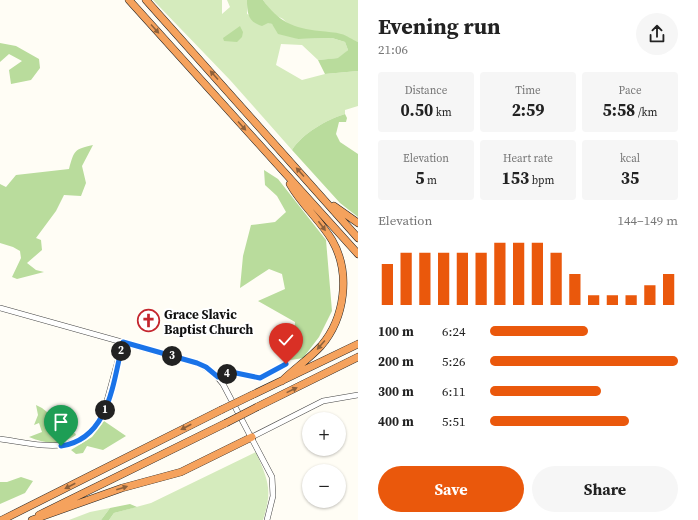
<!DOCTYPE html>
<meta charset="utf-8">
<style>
:root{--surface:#fff;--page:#f6f6f6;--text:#222;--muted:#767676;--accent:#ea580c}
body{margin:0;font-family:"Source Serif 4",serif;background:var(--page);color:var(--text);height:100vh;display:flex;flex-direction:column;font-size:15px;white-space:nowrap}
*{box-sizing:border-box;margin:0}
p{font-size:13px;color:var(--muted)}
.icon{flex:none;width:22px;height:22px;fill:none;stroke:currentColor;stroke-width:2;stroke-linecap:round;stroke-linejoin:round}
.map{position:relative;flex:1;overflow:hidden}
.side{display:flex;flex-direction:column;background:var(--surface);width:340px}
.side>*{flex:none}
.buttons{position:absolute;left:302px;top:412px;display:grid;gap:8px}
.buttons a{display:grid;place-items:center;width:44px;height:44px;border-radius:50%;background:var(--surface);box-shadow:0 1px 3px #0004;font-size:20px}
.pin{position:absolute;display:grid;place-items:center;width:34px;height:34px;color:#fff;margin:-41px -17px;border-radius:50% 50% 50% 0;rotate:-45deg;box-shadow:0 0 4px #0007}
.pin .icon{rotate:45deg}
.km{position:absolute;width:20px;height:20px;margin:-10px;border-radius:50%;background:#222;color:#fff;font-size:11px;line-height:20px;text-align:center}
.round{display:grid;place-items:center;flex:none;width:42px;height:42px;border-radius:21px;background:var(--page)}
.summary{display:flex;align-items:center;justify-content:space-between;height:68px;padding:0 20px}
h1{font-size:22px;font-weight:700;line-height:30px}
.stats{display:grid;grid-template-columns:repeat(3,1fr);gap:6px;height:68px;padding:4px 20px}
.stats div{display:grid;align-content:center;border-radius:4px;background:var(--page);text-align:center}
.stats b{font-size:17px;font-weight:700}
.stats small{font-size:11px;font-weight:400}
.stats p{font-size:11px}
.chart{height:112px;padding:8px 20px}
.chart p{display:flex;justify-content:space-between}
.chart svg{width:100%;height:72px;margin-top:4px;stroke:var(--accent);stroke-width:6}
.action{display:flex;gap:8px;margin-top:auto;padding:8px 20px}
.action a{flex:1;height:46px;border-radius:24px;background:var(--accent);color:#fff;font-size:16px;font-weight:700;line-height:46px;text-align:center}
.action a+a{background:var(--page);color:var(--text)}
ul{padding:0 20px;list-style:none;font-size:13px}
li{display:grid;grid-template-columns:64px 48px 1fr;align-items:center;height:30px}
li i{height:10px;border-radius:5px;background:var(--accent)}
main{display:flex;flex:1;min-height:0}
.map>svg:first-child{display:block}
.green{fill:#d5ebbd}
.forest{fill:#b9dc9c}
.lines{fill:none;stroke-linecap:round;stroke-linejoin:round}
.minor-casing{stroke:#444;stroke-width:6}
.highway-casing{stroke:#222;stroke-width:8}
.minor{stroke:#fff;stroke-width:5}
.highway{stroke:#f5a25d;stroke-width:7}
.highway-bridge-casing{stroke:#222;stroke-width:8;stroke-linecap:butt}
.highway-bridge{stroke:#f5a25d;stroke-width:7}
.oneway{fill:#8e613b}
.route-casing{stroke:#fff;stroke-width:8}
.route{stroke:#1a73e8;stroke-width:5}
.labels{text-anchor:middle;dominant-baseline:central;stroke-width:4;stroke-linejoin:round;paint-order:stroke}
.poi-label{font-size:13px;font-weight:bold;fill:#111;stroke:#fff;text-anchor:start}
</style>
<main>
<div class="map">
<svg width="358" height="520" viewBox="0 0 358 520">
<rect width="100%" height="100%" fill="#fffdf5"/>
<path class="green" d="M 153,0 L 222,0 L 222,14 L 230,7 L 227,0 L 247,0 L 247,14 L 272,24 L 298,39 L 332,38 L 345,42 L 348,50 L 339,58 L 318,60 L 302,45 L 281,44 L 276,65 L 302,80 L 325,74 L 358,71 L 358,106 L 345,110 L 345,114 C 326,120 303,133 292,150 L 230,80 Z
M 263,0 L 358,0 L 358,42 L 290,26 L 283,19 L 273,14 Z
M 256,452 C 268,481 273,489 263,520 L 109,520 L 114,513 L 151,503 Z
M 110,508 L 101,520 L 69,520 L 90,512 Z"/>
<path class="forest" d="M 247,0 L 263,0 C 279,22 293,28 320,31 C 327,32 335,32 341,34 C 347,35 352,40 358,42 L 358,71 L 325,74 L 318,60 L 338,58 L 348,50 L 345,42 L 332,38 L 298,39 L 278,34 L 272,24 L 268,23 L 262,26 C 248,22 247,13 247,0 Z
M 240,26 L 243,32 L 242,37 L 237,42 L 224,41 L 223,38 Z
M 0,43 L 16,46 L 39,59 L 40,68 L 31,80 L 11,84 L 9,70 L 22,61 L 9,54 L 0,62 Z
M 345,114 L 347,118 L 346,122 L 339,122 L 336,134 L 340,142 L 358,154 L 358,217 L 340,203 L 292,150 C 303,133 326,120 345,114 Z
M 93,145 L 82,166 L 86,183 L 81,196 L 64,195 L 56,211 L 36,238 L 41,240 L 42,250 L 27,263 L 36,270 L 44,272 L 17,279 L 12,277 L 21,258 L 20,251 L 13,247 L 0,243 L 0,184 L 6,187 L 16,175 L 69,169 C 74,151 74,149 93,145 Z
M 264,170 L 278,179 L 326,240 L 332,311 L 319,337 L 303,358 L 285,361 L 284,351 L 294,338 L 295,322 L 258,301 L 285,289 L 282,274 L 269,269 L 240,288 L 243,256 L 251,225 L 275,222 L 286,212 L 277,196 L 265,185 Z
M 36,405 L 42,408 L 52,416 L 58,416 L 63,419 L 59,436 L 75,433 L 76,435 C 59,446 47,444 29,437 L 42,432 L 39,423 L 34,425 L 38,415 Z
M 104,421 L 126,436 L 103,450 L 87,446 L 83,453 L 76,454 L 71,450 L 92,437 Z
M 21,477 L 33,481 L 25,493 L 0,504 L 0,482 L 7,482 Z
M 130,504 L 137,507 L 114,513 L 109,520 L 101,520 L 110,508 Z"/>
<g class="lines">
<defs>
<path id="minor" d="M 0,308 L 197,363 L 213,372 L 223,384 L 272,477 L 273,496 L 267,520
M 218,377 L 235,373 L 260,378 L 286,364
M 252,437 L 323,401 L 358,395
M 0,439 C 39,444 81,459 103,415 L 123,342"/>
<path id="highway" d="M 129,0 L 358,254
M 146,0 L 358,238
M 334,206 L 358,223
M 282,381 C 294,369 309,359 321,346 C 345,318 351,273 332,240 C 320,220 301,204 290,184
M 252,395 L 358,344
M 257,407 L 358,357
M 39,515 L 226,423
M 2,520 L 221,410
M 32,520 L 122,488 L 181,472 L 252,437"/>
</defs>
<use href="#minor" class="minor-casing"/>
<use href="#highway" class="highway-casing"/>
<use href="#minor" class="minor"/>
<use href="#highway" class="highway"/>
<defs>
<path id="highway-bridge" d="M 221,410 L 252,395
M 226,423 L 257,407"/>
</defs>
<use href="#highway-bridge" class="highway-bridge-casing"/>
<use href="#highway-bridge" class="highway-bridge"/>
</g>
<defs><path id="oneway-solid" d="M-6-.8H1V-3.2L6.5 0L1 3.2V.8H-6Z"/></defs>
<g class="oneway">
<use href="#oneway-solid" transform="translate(155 29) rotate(48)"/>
<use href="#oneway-solid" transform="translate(214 75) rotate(-132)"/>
<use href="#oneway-solid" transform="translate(242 126) rotate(48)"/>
<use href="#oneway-solid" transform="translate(300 172) rotate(-132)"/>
<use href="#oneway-solid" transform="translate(322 226) rotate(53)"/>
<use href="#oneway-solid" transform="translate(321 345) rotate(131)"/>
<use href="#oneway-solid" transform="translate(292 390) rotate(-26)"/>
<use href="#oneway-solid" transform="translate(186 427) rotate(153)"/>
<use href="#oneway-solid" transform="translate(70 486) rotate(153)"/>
<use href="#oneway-solid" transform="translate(122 488) rotate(-17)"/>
</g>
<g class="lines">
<defs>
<path id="route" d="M 61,446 C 110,439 113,381 123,342 L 197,363 L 206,367 L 218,377 L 236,373 L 260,378 L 286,364"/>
</defs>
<use href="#route" class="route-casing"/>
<use href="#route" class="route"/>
</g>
<defs>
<symbol id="church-ring" viewBox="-11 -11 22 22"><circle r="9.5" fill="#fff" stroke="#c4262e" stroke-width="1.5"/><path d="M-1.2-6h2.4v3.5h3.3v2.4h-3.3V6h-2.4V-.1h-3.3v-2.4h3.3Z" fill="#c4262e"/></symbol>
</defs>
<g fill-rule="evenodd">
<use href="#church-ring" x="136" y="308" width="25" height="25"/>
</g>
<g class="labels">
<g class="poi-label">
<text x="164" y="314">Grace Slavic<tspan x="164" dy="15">Baptist Church</tspan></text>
</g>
</g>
</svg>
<div class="buttons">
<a>+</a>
<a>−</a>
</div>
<div class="pin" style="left:61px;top:446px;background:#1e9e55"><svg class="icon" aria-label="arrive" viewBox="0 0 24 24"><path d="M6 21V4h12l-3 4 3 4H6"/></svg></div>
<div class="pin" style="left:286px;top:364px;background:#d93025"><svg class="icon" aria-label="check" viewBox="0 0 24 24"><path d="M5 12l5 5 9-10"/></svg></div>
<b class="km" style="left:105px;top:410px">1</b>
<b class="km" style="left:121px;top:351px">2</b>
<b class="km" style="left:172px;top:356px">3</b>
<b class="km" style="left:227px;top:374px">4</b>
</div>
<section class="side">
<div class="summary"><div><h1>Evening run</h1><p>21:06</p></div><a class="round"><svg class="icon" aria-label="share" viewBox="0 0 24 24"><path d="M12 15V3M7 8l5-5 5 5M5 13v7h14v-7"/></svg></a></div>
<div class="stats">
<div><p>Distance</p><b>0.50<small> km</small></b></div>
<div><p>Time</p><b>2:59</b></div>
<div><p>Pace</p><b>5:58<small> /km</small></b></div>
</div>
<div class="stats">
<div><p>Elevation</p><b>5<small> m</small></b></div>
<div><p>Heart rate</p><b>153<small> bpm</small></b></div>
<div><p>kcal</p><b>35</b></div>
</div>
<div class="chart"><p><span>Elevation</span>144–149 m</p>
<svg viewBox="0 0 160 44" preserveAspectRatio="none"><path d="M5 44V19M15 44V12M25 44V12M35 44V12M45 44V12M55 44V12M65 44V6M75 44V6M85 44V6M95 44V12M105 44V25M115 44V38M125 44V38M135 44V38M145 44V32M155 44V25"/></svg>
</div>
<ul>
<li><b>100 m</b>6:24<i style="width:52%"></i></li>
<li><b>200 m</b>5:26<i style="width:100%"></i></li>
<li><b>300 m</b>6:11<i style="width:59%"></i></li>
<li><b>400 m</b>5:51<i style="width:74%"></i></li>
</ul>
<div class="action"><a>Save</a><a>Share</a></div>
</section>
</main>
